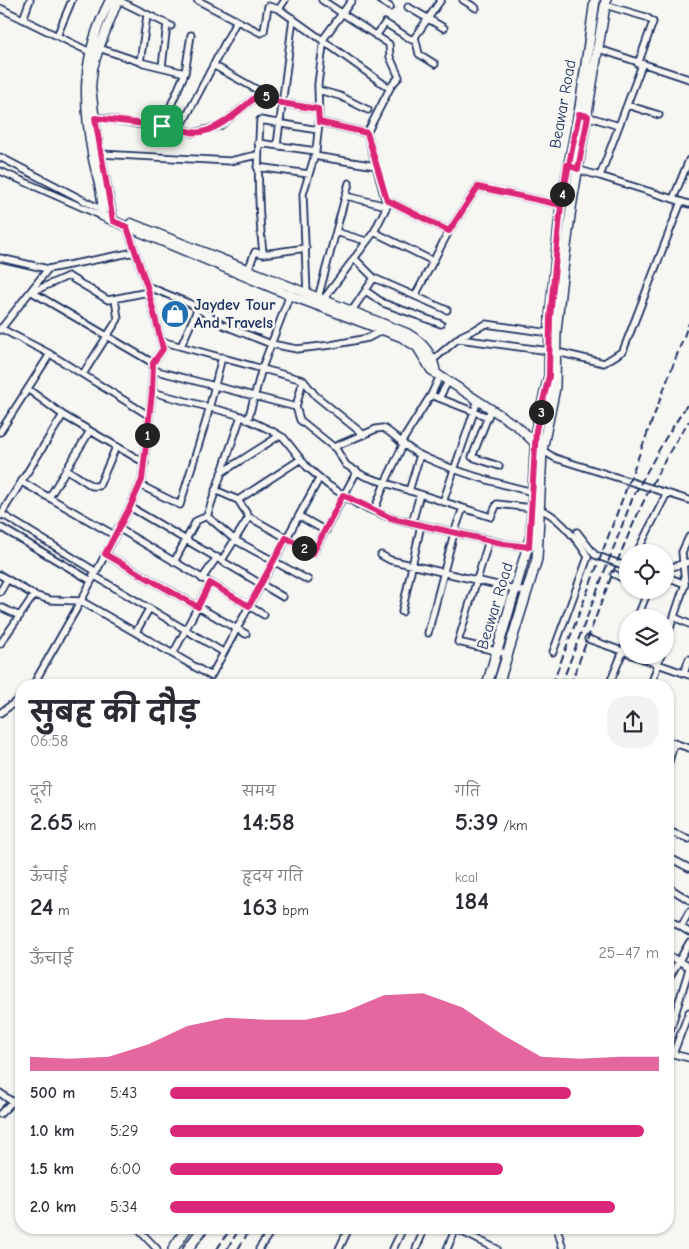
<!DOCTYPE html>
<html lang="hi">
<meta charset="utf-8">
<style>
:root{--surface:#fff;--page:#f2f2f3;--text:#2b2b33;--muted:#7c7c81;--accent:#db2777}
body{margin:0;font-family:"Comic Neue","Playpen Sans Deva",sans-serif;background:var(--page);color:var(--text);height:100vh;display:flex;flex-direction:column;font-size:19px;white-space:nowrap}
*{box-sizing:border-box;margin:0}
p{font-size:16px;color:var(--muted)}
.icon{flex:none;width:28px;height:28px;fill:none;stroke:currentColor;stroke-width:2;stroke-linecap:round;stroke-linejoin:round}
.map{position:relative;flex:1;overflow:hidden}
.panel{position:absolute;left:15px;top:679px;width:659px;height:555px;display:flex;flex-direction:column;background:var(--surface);border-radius:20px;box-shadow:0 1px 4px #0004}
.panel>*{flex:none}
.fabs{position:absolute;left:619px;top:544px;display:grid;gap:10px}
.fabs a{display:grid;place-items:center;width:55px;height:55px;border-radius:50%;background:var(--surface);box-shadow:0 1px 4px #0004;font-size:25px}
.pin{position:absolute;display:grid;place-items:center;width:42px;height:42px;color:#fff;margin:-21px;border-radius:10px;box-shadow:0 2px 8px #0006}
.km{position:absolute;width:25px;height:25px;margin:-12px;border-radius:50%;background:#222;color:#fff;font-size:14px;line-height:25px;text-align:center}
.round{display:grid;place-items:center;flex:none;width:52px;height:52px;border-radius:20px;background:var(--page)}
.overview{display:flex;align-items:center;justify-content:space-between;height:85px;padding:0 15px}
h1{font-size:28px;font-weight:700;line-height:38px}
.figures{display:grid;grid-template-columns:repeat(3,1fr);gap:8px;height:85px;padding:5px 15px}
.figures div{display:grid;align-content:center}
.figures b{font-size:25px;font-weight:700}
.figures small{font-size:14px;font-weight:400}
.figures p{font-size:14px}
.chart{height:140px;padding:10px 15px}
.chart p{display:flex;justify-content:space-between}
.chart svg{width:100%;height:90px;margin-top:5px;fill:var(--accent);opacity:.7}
ul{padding:0 15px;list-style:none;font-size:16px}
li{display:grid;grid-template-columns:80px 60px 1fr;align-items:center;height:38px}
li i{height:12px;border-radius:6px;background:var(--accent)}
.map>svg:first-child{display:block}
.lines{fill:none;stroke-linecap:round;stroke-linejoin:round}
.street-casing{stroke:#1b2f5e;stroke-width:9}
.secondary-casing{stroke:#1b2f5e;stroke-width:11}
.primary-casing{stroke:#1b2f5e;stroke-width:12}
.street{stroke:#f6f6f2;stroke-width:5.5}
.secondary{stroke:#f6f6f2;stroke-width:8}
.primary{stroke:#f6f6f2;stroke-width:9}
.rail{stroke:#1b2f5e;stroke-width:2;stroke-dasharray:8 4;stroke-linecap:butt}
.route-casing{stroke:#fff;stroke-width:10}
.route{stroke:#db2777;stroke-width:6}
.labels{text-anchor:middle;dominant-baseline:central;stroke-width:5;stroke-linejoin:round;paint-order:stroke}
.street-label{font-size:16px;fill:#1b2f5e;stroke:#f6f6f2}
.poi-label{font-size:16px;font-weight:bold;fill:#1b2f5e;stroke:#f6f6f2;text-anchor:start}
</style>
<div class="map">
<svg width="689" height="1249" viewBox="0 0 689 1249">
<rect width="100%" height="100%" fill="#f6f6f2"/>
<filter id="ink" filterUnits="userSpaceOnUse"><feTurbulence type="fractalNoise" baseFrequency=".02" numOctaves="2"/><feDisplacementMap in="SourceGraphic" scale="10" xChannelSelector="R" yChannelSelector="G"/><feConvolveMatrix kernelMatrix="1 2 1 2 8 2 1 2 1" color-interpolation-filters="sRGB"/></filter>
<g filter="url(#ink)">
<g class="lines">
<defs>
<path id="street" d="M 118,0 L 171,26
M 197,0 L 261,33 L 264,31 L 268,6 L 279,9 L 389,88 L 399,77 L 390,57 L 389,44 L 322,0
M 380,0 L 390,7
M 463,0 L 476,8
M 605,5 L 646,17 L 653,22 L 638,64
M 408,7 L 444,28
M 0,8 L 90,52
M 279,9 L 285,0
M 23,19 L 30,0
M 57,36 L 72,0
M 376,36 L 385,23 L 412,40 L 415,37
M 99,48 L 140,62 L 185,73
M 596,48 L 689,79
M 140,62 L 147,16
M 435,64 L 419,54 L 415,37 L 441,0
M 213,65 L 281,103 L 318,109
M 162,67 L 167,24
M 318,90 L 340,96 L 368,110
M 627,105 L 659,115
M 583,115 L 619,126
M 92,117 C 121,119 157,133 184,121 L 236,22
M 319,122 L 367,133
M 174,125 L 193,133 L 220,126 L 261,93
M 162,126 L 185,73 L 191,35
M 258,143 L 316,151
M 277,145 L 293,18
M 100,154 L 230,161 L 257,155
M 314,156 L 376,166
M 0,157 L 102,210
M 257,167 L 309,174
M 576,169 L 600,176 L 642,65
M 0,171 L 102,216
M 600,176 L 689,204
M 346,196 L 387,206
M 673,199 L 689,160
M 387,200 L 449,231
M 336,232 L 366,241
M 374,232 L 433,261
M 306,248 L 263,254 C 258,208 257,166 260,120 L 318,130
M 0,258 L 48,269 L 135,252
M 354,258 L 374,278 L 447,310
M 248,270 L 255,252 L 263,254
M 147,286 L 193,305 L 223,325 L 271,344 L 297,349 L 331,345 L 368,338 L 383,330
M 366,291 L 383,303 L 441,324
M 32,292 L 153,363
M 32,292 L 68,276 L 108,300 L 148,292
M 307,294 L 303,194 L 316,151 L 319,122 L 318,84 L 324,38 L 352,0
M 415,296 L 449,231 L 478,187 L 561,205
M 318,298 L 349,183
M 323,300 L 374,232 L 387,206 L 367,133 L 391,86
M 351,312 L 374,278
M 0,328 L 50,354 L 148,415
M 0,330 L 48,269
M 459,339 L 550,351
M 161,341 L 303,380 L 316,396 L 364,435
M 181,346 L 198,308
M 557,352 L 604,363 L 623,351 L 681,202
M 433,360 L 461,336 L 486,324 L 550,333
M 153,370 L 296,407
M 83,374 L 118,319 L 115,299
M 303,380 L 296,407 L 300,420 L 336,449 L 346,465 L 364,476 L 491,517 L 497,504 L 532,508
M 29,390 L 63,415 L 145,463
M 152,392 L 238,415 L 270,430 L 284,438 L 307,467 L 328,485 L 357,504 L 391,518 L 505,544 L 529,547
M 431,395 L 488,417
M 439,398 L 448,382
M 491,409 L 472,457 L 499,466
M 248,420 L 262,368 L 291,292
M 0,432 L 50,354
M 401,443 L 431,395 L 440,376
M 334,447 L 376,429 L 383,428 C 396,435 406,449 420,455 C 455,472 495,483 533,492
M 542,450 L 555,458 L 689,500
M 66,469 L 92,486 L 99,486 L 116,447
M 221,473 L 279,436
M 22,482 L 114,535
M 140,485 L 180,505 L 206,421 L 222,357
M 215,490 L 238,500 L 249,517 L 313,553 L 357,471
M 409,491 L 420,455
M 50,496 L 90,431
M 238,500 L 301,459
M 443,502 L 478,400
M 130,507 L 283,597
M 540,510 C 556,513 580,543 588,557 L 553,652
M 374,511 L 385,483 L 403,445
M 0,513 L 95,571
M 0,516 L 63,415
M 207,516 L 235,540 L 308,580
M 299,516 L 326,531
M 412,523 L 420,494
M 0,527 L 90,580
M 118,528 L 264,615
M 577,532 L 595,555 L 628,567
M 489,540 L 458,642 L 509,654
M 637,552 L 667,493
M 105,554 L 246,634
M 381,555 L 390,560 L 527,592
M 222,560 L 249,517
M 174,562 L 196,521 L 207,516 L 241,416
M 665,569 L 689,562
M 614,574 L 628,581
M 0,575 L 34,595 L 50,600 L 81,601 L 211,676 L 319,479
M 93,575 L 223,652
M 665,576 L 685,584
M 202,579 L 217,557
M 0,592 L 7,580
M 0,607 L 20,616
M 402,612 L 421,525
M 674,617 L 689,624
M 637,618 L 648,591
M 136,632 L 149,609
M 428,633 L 454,533 L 463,508
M 588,639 L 628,653
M 665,643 L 685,584 L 682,552 L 689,537
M 0,644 L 34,595
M 173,654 L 210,583
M 632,655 L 689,675
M 684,673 L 689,659
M 33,685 L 81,601 L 130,507 L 142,480 L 152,392 L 153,363 L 163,349 L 147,286 L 127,227
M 609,685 L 628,639
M 651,685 L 661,655
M 0,713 L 21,698
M 668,741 L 689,748
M 668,765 L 674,744
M 668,831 L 689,839
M 668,857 L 689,868
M 668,887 L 689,900
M 668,919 L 689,932
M 681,927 L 689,912
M 668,955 L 689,967
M 668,980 L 689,943
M 668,1037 L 689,969
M 668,1052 L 673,1054 L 689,1012
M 673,1054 L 689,1058
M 0,1093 L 21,1108
M 0,1114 L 13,1101
M 137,1228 L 157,1249
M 454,1228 L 497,1249
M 557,1228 L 563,1249
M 624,1229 L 624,1228
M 259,1249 L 273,1228
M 339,1249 L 349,1228
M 393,1249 L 403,1228
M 416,1249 L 423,1232
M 447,1249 L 456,1228"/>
<path id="secondary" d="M 110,0 C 81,56 82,99 93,159 C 97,178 104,197 102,216 L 289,295 L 401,337 L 417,347 L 431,370 L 517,426 L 537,445
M 113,221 L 97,138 L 91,87 L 93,68 L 99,48 L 118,0
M 131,223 L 407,333 C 423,342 434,356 436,374"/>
<path id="primary" d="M 487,685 L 531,535 L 536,430 L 549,376 L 550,318 L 561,205 L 580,107 L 595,0
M 498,685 L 537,559 L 542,450 L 555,388 L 556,331 L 561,285 L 571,208 L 606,0
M 173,1249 L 187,1228
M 188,1249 L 203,1228"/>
</defs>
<use href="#street" class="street-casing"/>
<use href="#secondary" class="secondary-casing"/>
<use href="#primary" class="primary-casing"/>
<use href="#street" class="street"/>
<use href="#secondary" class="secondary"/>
<use href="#primary" class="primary"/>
<path class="rail" d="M 552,685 L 689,323
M 561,685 L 633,497 L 665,439 L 689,402
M 570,685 C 605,595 635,501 689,421
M 217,1249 L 231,1228
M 227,1249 L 240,1228
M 238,1249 L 251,1228"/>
</g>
</g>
<g class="lines" filter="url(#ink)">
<defs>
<path id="route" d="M 162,126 L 95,118 L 113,221 L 127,227 L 147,286 L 163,349 L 153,363 L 152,392 L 142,480 L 130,507 L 105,554 L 198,607 L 210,583 L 249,606 L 286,538 L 313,553 L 343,495 L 391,518 L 504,544 L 529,547 L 536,430 L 549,376 L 550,318 L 561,205 L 579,114 L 588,116 L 578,169 L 567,165 L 561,205 L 478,187 L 449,231 L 387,200 L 367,133 L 319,122 L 318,109 L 281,103 L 260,93 C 245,106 213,137 191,132 C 180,130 174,125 162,126"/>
</defs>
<use href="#route" class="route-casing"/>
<use href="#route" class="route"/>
</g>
<defs>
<symbol id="shop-disc" viewBox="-11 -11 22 22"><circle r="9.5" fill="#1f6fb2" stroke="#f6f6f2"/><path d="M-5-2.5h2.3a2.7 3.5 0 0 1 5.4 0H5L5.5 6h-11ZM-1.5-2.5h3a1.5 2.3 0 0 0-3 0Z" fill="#fff"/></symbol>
</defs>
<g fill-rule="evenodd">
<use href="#shop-disc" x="159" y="298" width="32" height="32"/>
</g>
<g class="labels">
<g class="street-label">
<text transform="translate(563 104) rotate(-80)">Beawar Road</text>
<text transform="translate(495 606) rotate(-73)">Beawar Road</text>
</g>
<g class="poi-label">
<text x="194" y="305">Jaydev Tour<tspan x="194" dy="18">And Travels</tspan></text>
</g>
</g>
</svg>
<div class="fabs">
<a><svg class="icon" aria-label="locate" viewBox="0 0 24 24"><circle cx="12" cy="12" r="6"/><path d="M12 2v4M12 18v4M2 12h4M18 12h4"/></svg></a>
<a><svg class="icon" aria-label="layers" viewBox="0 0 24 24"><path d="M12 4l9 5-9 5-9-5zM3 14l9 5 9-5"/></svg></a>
</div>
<div class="pin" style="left:162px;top:126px;background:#1e9e55"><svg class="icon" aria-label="arrive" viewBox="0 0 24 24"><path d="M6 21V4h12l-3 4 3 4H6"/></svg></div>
<b class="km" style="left:147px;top:435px">1</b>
<b class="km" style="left:304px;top:548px">2</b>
<b class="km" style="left:541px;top:412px">3</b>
<b class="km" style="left:562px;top:194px">4</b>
<b class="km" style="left:266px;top:96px">5</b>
<section class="panel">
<div class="overview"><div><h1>सुबह की दौड़</h1><p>06:58</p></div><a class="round"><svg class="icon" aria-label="share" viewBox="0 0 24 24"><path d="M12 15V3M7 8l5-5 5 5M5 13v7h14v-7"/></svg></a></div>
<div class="figures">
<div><p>दूरी</p><b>2.65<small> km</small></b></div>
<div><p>समय</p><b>14:58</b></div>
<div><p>गति</p><b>5:39<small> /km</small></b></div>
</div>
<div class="figures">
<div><p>ऊँचाई</p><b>24<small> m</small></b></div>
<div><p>हृदय गति</p><b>163<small> bpm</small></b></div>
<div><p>kcal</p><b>184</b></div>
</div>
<div class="chart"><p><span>ऊँचाई</span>25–47 m</p>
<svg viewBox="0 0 160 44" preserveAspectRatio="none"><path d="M0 44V37L10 38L20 37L30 31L40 22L50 18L60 19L70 19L80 15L90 7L100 6L110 13L120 26L130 37L140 38L150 37L160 37V44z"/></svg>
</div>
<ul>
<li><b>500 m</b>5:43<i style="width:82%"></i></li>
<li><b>1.0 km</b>5:29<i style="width:97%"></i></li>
<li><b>1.5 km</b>6:00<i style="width:68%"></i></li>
<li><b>2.0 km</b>5:34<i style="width:91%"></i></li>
</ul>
</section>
</div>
